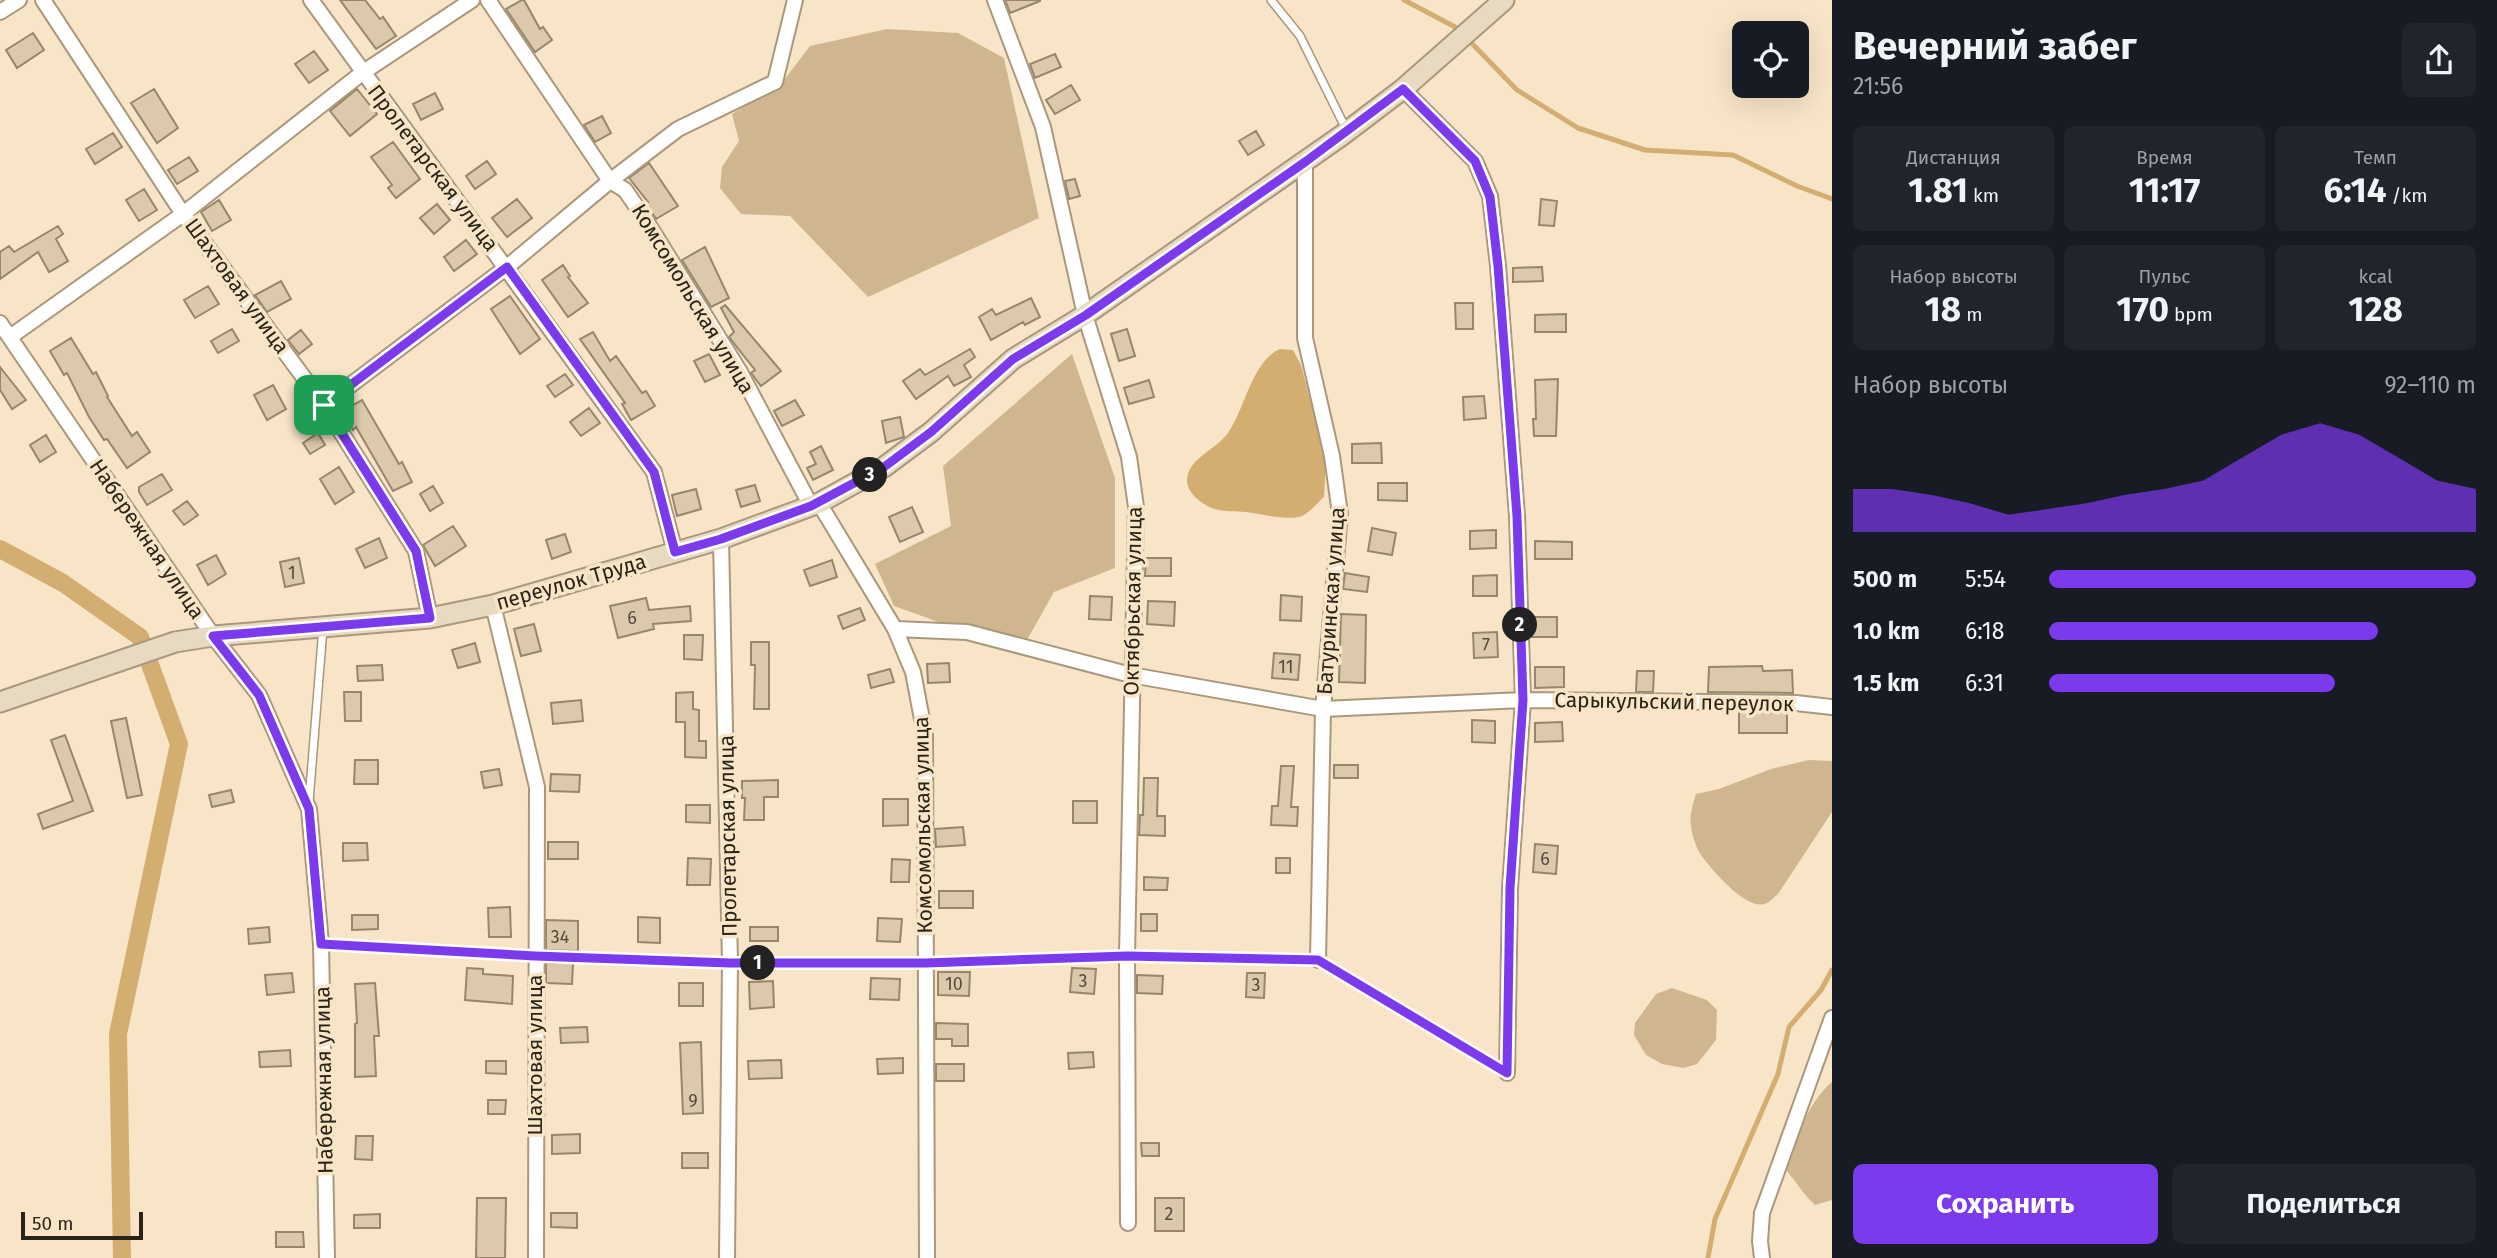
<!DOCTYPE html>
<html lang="ru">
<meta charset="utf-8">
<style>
:root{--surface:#171b24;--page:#20242c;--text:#f1f3f6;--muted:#9ea1a6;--accent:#7c3aed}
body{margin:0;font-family:"Fira Sans",sans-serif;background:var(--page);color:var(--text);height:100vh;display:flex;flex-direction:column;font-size:26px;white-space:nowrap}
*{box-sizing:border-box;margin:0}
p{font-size:23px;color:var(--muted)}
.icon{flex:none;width:38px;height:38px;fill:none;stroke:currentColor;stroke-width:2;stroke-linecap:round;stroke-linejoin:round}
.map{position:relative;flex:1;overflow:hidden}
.sheet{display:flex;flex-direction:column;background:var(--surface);width:665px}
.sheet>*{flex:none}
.fabs{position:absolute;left:1732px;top:21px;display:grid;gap:14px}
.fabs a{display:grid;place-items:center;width:77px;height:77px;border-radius:10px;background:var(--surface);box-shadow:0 7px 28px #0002;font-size:35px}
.scale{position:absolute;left:21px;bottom:18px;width:122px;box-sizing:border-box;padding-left:7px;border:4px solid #2a2318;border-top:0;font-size:19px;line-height:24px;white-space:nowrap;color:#2a2318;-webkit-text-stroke:5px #f8e5c8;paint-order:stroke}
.pin{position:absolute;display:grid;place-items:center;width:60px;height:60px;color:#fff;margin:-30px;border-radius:14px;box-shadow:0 4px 10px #0006}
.km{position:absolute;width:35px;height:35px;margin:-18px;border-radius:50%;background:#222;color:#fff;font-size:19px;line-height:35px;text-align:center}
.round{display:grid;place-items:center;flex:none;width:74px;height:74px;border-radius:10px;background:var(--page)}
.headline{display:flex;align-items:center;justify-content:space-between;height:119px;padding:0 21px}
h1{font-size:38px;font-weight:700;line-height:52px}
.stats{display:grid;grid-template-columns:repeat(3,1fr);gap:10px;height:119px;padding:7px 21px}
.stats div{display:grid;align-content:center;border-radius:10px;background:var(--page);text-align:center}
.stats b{font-size:35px;font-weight:700}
.stats small{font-size:19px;font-weight:400}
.stats p{font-size:19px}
.chart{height:196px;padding:14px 21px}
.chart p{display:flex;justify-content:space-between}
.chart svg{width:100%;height:126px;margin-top:7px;fill:var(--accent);opacity:.7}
.action{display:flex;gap:14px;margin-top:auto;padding:14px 21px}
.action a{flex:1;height:80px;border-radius:10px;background:var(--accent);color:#fff;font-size:28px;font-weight:700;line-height:80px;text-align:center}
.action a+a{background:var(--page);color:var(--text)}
ul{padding:0 21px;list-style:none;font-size:23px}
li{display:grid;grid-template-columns:112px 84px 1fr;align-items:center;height:52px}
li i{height:18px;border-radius:9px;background:var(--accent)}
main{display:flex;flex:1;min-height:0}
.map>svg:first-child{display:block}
.green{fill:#d0b68e}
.water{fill:#d3ae70}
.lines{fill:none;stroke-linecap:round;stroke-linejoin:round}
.stream{stroke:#d3ae70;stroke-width:5}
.canal{stroke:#d3ae70;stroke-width:18}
.building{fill:#dcc9ac;stroke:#97866b;stroke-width:2}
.lane-casing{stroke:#aa987c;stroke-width:10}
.street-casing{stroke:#aa987c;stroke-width:18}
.secondary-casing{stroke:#aa987c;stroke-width:23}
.lane{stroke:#fff;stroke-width:7}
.street{stroke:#fff;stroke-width:14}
.secondary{stroke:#e8dac1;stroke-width:19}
.route-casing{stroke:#fff;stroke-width:14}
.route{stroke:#7c3aed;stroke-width:9}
.labels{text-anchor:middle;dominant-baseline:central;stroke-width:7;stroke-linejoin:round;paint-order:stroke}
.number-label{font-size:18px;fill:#564c3d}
.street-label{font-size:21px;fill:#2a2318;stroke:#f8e5c8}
</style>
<main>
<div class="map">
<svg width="1832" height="1258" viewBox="0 0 1832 1258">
<rect width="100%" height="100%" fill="#f8e5c8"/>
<path class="green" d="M 887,29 L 958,33 L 1004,58 L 1039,218 L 868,297 L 790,216 L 741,214 L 720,188 L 722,167 L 739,141 L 732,114 L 781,84 L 810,46 Z
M 1072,354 L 1115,478 L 1115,568 L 1054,592 L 1027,640 L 944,624 L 894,606 L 875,564 L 951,526 L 943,466 Z
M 1809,760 L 1832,761 L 1832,812 L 1778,894 C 1774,897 1770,902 1765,904 C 1745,910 1709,867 1699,852 C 1695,844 1692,835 1691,826 C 1689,815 1693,805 1696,794 L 1719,789 L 1771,769 Z
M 1672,988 L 1707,1000 L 1717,1010 L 1716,1040 L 1697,1064 L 1683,1068 L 1662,1064 L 1646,1055 L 1634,1035 L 1635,1023 L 1656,994 Z
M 1832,1082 L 1832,1200 L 1815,1205 C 1803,1194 1796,1181 1785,1169 C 1797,1139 1807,1103 1832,1082 Z"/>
<path class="water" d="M 1280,349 L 1293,350 L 1301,365 L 1326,461 L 1324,497 C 1317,503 1308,515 1299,517 C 1282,520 1264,514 1246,512 C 1236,511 1224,512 1215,509 C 1202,505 1187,493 1187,480 C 1188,458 1216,450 1228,433 C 1245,409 1252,361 1280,349 Z"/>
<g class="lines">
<path class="stream" d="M 1404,0 L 1457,28 L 1517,90 L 1578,128 L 1645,150 L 1733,155 L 1797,186 L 1832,199
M 1708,1258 L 1715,1219 L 1778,1074 L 1789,1027 L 1821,990 L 1832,970"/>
<path class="canal" d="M 0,549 L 63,583 L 140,637 L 179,744 L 118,1034 L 122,1258"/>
</g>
<path class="building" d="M 340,0 L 365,0 L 380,19 L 383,17 L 396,36 L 376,49 Z
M 522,0 L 524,0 L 540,29 L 543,27 L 552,40 L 535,52 L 506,9 Z
M 1005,0 L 1040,0 L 1040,1 L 1010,13 Z
M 33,33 L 44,50 L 17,68 L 6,50 Z
M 314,51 L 328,70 L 309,83 L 295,64 Z
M 1055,54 L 1061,67 L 1035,78 L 1030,64 Z
M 1071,85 L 1080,100 L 1055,114 L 1046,100 Z
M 154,89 L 178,128 L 157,143 L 131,103 Z
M 357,89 L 377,114 L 350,136 L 330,111 Z
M 435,93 L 443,109 L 421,120 L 413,104 Z
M 602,116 L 611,133 L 595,142 L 584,125 Z
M 1256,131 L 1264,145 L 1248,155 L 1239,141 Z
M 113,133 L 122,147 L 95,164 L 86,149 Z
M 393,142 L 420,179 L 396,198 L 388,188 L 392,185 L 371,157 Z
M 189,157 L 198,171 L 177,184 L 168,170 Z
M 487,161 L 496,174 L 475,189 L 466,176 Z
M 649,163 L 678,206 L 656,219 L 646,203 L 648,202 L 629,178 Z
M 1075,179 L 1080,196 L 1069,199 L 1065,181 Z
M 144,189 L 157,210 L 139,221 L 126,200 Z
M 517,199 L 532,218 L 507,237 L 492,218 Z
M 1541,199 L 1557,201 L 1554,226 L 1539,225 Z
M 219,200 L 231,220 L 212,231 L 201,212 Z
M 437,204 L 450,220 L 434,234 L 420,218 Z
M 58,226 L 63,234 L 56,239 L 68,261 L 49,272 L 38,252 L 0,279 L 0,252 L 9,246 L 14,252 Z
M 466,240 L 477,254 L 454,271 L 444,257 Z
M 705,247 L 729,298 L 711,307 L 682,260 Z
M 563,265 L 570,276 L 568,277 L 588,303 L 568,317 L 542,280 Z
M 1542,267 L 1543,281 L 1513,282 L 1513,268 Z
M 281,281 L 291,299 L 267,312 L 255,295 Z
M 208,286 L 219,304 L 195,318 L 184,300 Z
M 510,296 L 540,339 L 520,354 L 491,309 Z
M 1031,298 L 1040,317 L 1025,325 L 1023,322 L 991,340 L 979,317 L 992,309 L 996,315 Z
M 1455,303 L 1473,303 L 1473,329 L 1456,329 Z
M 725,305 L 781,371 L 761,386 L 751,373 L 755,370 L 729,337 L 734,332 L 721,308 Z
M 1566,314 L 1566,332 L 1535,332 L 1535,315 Z
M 232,329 L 239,341 L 218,353 L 211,341 Z
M 1127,329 L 1135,356 L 1119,361 L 1111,334 Z
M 301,330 L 312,344 L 299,354 L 288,340 Z
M 593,332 L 610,361 L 616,356 L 642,393 L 646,391 L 655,406 L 631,420 L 622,404 L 625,403 L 580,339 Z
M 71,338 L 93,374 L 96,372 L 108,396 L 107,397 L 132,436 L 137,432 L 150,452 L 127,468 L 107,439 L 104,440 L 89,417 L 67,373 L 64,375 L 50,351 Z
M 970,349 L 975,357 L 964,365 L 971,377 L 954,386 L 948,376 L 916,399 L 903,381 L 920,369 L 925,375 Z
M 709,354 L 720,375 L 705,382 L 694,361 Z
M 0,367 L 26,400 L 12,409 L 0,390 Z
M 565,374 L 573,385 L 555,397 L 547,386 Z
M 1558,379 L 1556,436 L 1534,436 L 1533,419 L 1536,419 L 1535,380 Z
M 1149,380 L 1154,397 L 1129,404 L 1124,388 Z
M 273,385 L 286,409 L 267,420 L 254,395 Z
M 1484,396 L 1486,418 L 1464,420 L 1463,397 Z
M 362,400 L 399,464 L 402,462 L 412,482 L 393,491 L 356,427 L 353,430 L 342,411 Z
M 795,400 L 804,415 L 782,426 L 774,411 Z
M 589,408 L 600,423 L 581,436 L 570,422 Z
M 900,417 L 904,437 L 886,443 L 882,421 Z
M 318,433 L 325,445 L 310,454 L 303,443 Z
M 46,435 L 56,452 L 40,462 L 30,445 Z
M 1381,443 L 1382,463 L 1352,463 L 1352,444 Z
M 821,446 L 833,470 L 813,480 L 807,468 L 816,464 L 810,452 Z
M 339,467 L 354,492 L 335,504 L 320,479 Z
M 162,474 L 172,490 L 147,505 L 139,492 L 139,487 Z
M 1378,483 L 1407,483 L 1407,501 L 1378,500 Z
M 755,485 L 760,501 L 741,507 L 736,490 Z
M 433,486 L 443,503 L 430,511 L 420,494 Z
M 696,489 L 701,509 L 677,516 L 672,495 Z
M 187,501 L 198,515 L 184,525 L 173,511 Z
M 912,507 L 923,532 L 900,542 L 889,517 Z
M 453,526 L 466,546 L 435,566 L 423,545 Z
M 1372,528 L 1396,533 L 1392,555 L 1368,551 Z
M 1496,530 L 1496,548 L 1470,549 L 1470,531 Z
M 565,534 L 571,552 L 552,559 L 546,540 Z
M 379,538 L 387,558 L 365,568 L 356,549 Z
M 1535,541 L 1572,542 L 1572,559 L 1535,559 Z
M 216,555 L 226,574 L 208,585 L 197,565 Z
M 299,558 L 304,583 L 285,587 L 280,562 Z
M 1146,558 L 1171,558 L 1171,576 L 1145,576 Z
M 832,560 L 837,577 L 810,586 L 804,570 Z
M 1345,573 L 1369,577 L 1367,592 L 1343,589 Z
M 1497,575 L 1497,596 L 1473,596 L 1473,576 Z
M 1281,595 L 1302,597 L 1301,621 L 1280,620 Z
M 1090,596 L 1112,597 L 1111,620 L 1089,619 Z
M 646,598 L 649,610 L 690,606 L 691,621 L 653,624 L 654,629 L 618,638 L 610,606 Z
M 1148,601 L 1175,602 L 1174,626 L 1147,624 Z
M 860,608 L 865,620 L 843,629 L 838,616 Z
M 1341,614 L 1366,615 L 1365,683 L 1339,682 Z
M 1532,617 L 1557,617 L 1557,637 L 1532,637 Z
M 534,624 L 541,651 L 521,656 L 514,629 Z
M 1497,632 L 1498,657 L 1474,658 L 1473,633 Z
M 684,635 L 703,635 L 702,660 L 684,659 Z
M 751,642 L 769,642 L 769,709 L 754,709 L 755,665 L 751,665 Z
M 475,643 L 480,662 L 458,668 L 452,650 Z
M 1274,653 L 1300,655 L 1298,680 L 1272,678 Z
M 949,663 L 950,682 L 928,683 L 927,664 Z
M 382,665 L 383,680 L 358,681 L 357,666 Z
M 1762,666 L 1763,671 L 1792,670 L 1793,693 L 1708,692 L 1709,667 Z
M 1535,667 L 1564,667 L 1564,687 L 1535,688 Z
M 890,669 L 894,682 L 871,688 L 868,675 Z
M 1637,671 L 1654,671 L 1653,692 L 1636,692 Z
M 344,692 L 361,692 L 361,721 L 345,721 Z
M 693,692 L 693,709 L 699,710 L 699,741 L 706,741 L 706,758 L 685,757 L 685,722 L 676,722 L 676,693 Z
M 581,700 L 583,721 L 553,724 L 551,703 Z
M 1739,712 L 1787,713 L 1787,733 L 1739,733 Z
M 126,718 L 142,795 L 127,798 L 111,721 Z
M 1472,720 L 1495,721 L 1495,743 L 1472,742 Z
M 1562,722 L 1563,741 L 1535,742 L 1535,723 Z
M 65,735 L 93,811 L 43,829 L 38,814 L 73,801 L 51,740 Z
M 355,760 L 378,760 L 378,784 L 354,784 Z
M 1334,765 L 1358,765 L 1358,778 L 1334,778 Z
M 1281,766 L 1294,766 L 1291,807 L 1298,807 L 1297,826 L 1271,825 L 1272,806 L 1278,806 Z
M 499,769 L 502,785 L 484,788 L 481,772 Z
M 551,774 L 580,775 L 579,792 L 550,791 Z
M 1144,778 L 1158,778 L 1157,816 L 1165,816 L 1165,836 L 1139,835 L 1140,815 L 1143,815 Z
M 778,780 L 778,797 L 764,797 L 764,820 L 744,820 L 745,798 L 742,798 L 742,781 Z
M 231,790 L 234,802 L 212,807 L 209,795 Z
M 883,799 L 908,799 L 908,825 L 883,826 Z
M 1073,801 L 1097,801 L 1097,823 L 1073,823 Z
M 686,805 L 710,805 L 710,823 L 686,822 Z
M 963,827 L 965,845 L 936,847 L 935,829 Z
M 548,842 L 578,842 L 578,859 L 548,859 Z
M 343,843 L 367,843 L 368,860 L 343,861 Z
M 1535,844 L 1558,846 L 1556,874 L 1533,872 Z
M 688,858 L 711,859 L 710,885 L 687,885 Z
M 1276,858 L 1290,858 L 1290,873 L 1276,873 Z
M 892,859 L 910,860 L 909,882 L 891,882 Z
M 1144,877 L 1168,878 L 1167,890 L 1144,890 Z
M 939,891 L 973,891 L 973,908 L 939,908 Z
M 510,907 L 511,937 L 489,937 L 488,908 Z
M 1141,914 L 1157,914 L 1157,931 L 1141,931 Z
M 352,915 L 378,915 L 378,929 L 352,930 Z
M 638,917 L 660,918 L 660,943 L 638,942 Z
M 878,918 L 902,919 L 900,942 L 877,941 Z
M 546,920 L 578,921 L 578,951 L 546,950 Z
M 269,927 L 270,942 L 249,944 L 248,929 Z
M 750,927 L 778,927 L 778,941 L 750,941 Z
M 546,963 L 573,963 L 572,984 L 546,983 Z
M 467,968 L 483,969 L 483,974 L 513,976 L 512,1004 L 465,1000 Z
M 1072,968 L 1096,969 L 1094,994 L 1070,992 Z
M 938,972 L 970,972 L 969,996 L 938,995 Z
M 292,973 L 294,992 L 267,995 L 265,975 Z
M 1247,973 L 1265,973 L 1264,998 L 1246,997 Z
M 1137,975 L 1163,976 L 1162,994 L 1137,993 Z
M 871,978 L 900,979 L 899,1000 L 870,999 Z
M 773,981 L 774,1007 L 750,1009 L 749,982 Z
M 375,983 L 379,1036 L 374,1036 L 376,1076 L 355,1077 L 355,1024 L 357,1023 L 355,984 Z
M 679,983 L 703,983 L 703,1006 L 679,1006 Z
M 936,1023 L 968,1024 L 968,1046 L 952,1046 L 952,1039 L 936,1039 Z
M 587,1027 L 588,1042 L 561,1043 L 560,1028 Z
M 701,1042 L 703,1113 L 683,1114 L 680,1043 Z
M 290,1050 L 291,1066 L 260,1067 L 259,1052 Z
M 1093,1052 L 1094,1067 L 1069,1069 L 1068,1053 Z
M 903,1058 L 903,1073 L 878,1074 L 877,1059 Z
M 781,1060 L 782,1078 L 749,1079 L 748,1061 Z
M 486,1061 L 506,1061 L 506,1074 L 486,1073 Z
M 936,1064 L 964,1064 L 964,1081 L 936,1081 Z
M 488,1100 L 506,1100 L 505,1114 L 488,1114 Z
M 580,1134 L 580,1153 L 552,1154 L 552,1135 Z
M 356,1136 L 373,1136 L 372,1160 L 355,1159 Z
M 1141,1143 L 1159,1143 L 1159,1156 L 1142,1156 Z
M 682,1153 L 708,1153 L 708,1168 L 682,1168 Z
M 477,1198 L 506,1198 L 505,1258 L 476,1258 Z
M 1155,1198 L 1184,1198 L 1184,1231 L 1155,1231 Z
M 551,1213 L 577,1213 L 577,1228 L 551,1227 Z
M 380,1214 L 380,1228 L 354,1228 L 354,1215 Z
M 276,1232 L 303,1232 L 304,1247 L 276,1247 Z"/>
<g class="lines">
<defs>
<path id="lane" d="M 1271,0 L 1300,36 L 1346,129
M 309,801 L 323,628
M 321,944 L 535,956 L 730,963 L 926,963 L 1127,956 L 1318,960 L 1507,1073"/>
<path id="street" d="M 43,0 L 183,214 L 324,405 L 416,551 L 430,618
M 311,0 L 654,472 L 675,552
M 488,0 L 610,181 L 625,190 L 645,219 L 740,372 L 811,506
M 995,0 L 1043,127 L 1085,315 L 1129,457 L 1136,507 L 1127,956 L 1128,1223
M 0,12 L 19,0
M 1403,89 L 1475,161 L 1490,196 L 1498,266 L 1517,516 L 1523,700 L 1510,888 L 1507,1073
M 1305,162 L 1305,338 L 1332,456 L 1340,514 L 1323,709 L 1318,960
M 0,323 L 213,636 L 259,695 L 309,809 L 321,944 L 327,1258
M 10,337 L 183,214 L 362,73 L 472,0
M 324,405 L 507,267 L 610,181 L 678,129 L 775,82 L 795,0
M 819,503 L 895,629 L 913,672 L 925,735 L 927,1258
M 721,539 L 730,963 L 727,1258
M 493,605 L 537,787 L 536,1258
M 895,629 L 967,632 L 1131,675 L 1323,709 L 1523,700 L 1796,703 L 1832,707
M 1762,1258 L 1760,1241 L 1762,1213 L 1832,1018"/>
<path id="secondary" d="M 0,702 L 175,642 L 213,636 L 430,618 L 493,605 L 721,539 L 819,503 L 884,467 L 931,432 L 1013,359 L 1085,315 L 1341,136 L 1403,89 L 1504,0"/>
</defs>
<use href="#lane" class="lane-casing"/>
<use href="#street" class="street-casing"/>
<use href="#secondary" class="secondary-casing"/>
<use href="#lane" class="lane"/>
<use href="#street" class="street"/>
<use href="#secondary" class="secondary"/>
</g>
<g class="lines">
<defs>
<path id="route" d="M 1403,89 L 1475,161 L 1490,197 L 1498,266 L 1517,516 L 1523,700 L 1510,888 L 1507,1073 L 1318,960 L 1127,956 L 926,963 L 730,963 L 535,956 L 321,944 L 309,809 L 259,695 L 213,636 L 430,618 L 416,551 L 324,405 L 507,267 L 654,472 L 675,552 L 721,539 L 811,506 L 884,467 L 931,432 L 1013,359 L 1086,315 L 1305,162 Z"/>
</defs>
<use href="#route" class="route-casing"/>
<use href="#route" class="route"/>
</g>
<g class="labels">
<g class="number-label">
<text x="292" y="573">1</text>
<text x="632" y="618">6</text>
<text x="1486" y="645">7</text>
<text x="1286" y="667">11</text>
<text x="1545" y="859">6</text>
<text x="560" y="937">34</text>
<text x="1083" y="981">3</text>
<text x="954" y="984">10</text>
<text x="1256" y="985">3</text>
<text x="693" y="1101">9</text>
<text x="1169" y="1214">2</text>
</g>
<g class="street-label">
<text transform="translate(433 168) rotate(53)">Пролетарская улица</text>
<text transform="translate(237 286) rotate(54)">Шахтовая улица</text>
<text transform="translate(693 299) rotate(59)">Комсомольская улица</text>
<text transform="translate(147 539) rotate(56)">Набережная улица</text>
<text transform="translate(571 582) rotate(-16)">переулок Труда</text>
<text transform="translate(1133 601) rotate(-89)">Октябрьская улица</text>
<text transform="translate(1331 601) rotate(-86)">Батуринская улица</text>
<text transform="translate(1674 702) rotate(1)">Сарыкульский переулок</text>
<text transform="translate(923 825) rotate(-91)">Комсомольская улица</text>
<text transform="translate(728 836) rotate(-91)">Пролетарская улица</text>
<text transform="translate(535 1055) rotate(-90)">Шахтовая улица</text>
<text transform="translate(324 1080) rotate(-91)">Набережная улица</text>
</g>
</g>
</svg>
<div class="fabs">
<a><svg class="icon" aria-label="locate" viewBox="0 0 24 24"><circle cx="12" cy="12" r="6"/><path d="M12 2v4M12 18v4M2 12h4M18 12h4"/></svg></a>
</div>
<div class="scale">50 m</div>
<div class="pin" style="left:324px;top:405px;background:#1e9e55"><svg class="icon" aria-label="arrive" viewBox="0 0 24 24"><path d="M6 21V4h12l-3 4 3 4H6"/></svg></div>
<b class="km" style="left:758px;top:963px">1</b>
<b class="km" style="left:1520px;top:625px">2</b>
<b class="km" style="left:870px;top:475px">3</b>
</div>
<section class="sheet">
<div class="headline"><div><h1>Вечерний забег</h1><p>21:56</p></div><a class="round"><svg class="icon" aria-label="share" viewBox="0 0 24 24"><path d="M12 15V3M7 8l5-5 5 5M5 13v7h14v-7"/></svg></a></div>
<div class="stats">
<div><p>Дистанция</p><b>1.81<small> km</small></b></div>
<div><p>Время</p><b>11:17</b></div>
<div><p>Темп</p><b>6:14<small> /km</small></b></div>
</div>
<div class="stats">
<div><p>Набор высоты</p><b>18<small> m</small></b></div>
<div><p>Пульс</p><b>170<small> bpm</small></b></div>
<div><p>kcal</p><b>128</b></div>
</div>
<div class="chart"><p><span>Набор высоты</span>92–110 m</p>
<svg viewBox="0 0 160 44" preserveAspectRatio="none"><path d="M0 44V29L10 29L20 31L30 34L40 38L50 36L60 34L70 31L80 29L90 26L100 18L110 10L120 6L130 10L140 18L150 26L160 29V44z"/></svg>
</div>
<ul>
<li><b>500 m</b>5:54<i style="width:100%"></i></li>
<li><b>1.0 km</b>6:18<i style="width:77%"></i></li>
<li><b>1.5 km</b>6:31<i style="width:67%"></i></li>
</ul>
<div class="action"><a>Сохранить</a><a>Поделиться</a></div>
</section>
</main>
